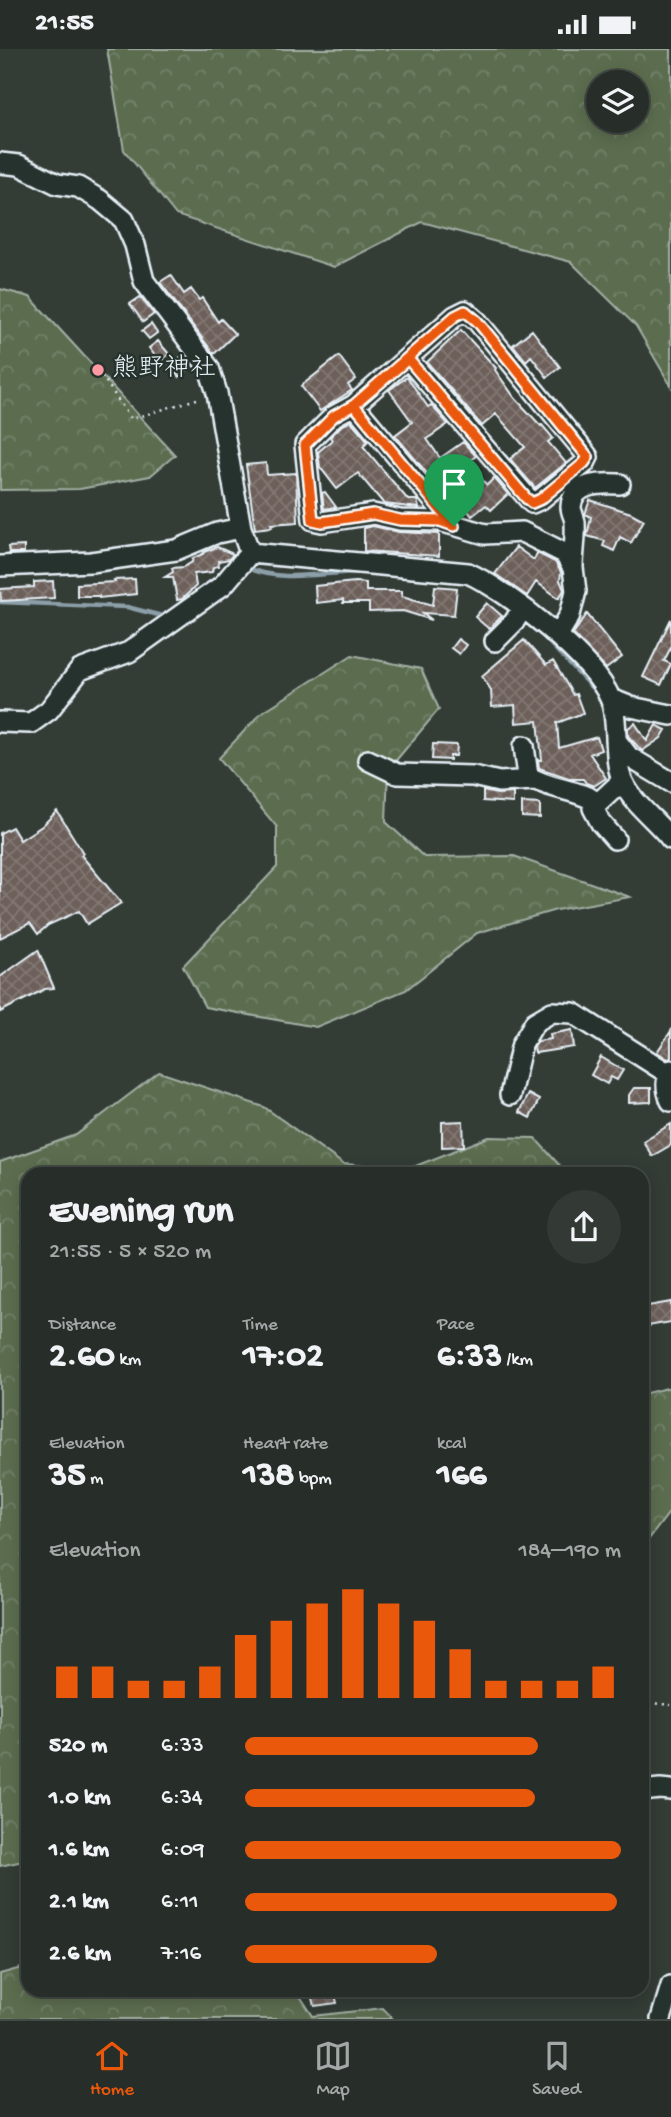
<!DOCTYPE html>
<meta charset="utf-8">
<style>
:root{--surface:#272d28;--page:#333934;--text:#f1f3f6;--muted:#a4a8a8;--line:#434945;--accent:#ea580c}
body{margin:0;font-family:"Gochi Hand","Klee One",sans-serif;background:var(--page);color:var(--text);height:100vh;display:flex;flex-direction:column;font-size:26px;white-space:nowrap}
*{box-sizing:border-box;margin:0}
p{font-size:23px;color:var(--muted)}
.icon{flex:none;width:38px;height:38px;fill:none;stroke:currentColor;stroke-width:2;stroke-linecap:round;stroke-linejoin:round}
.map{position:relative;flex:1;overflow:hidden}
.panel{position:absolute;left:21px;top:1118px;width:628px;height:830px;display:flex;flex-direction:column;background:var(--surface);border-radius:21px;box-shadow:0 4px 18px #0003,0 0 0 2px var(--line)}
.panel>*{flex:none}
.fabs{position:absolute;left:586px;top:21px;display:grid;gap:14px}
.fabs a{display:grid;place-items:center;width:63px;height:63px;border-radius:50%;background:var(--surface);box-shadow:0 4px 18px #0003,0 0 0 2px var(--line);font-size:35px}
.pin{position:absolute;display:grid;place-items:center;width:60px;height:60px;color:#fff;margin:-72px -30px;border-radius:50% 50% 50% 0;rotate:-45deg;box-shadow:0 0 7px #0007}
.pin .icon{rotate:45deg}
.round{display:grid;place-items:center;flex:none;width:74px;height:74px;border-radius:37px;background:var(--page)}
.head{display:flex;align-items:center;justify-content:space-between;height:119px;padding:0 28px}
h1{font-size:38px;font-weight:700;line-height:52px}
.metrics{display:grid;grid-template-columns:repeat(3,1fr);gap:10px;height:119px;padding:7px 28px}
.metrics div{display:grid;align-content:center}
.metrics b{font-size:35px;font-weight:700}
.metrics small{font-size:19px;font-weight:400}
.metrics p{font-size:19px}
.chart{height:196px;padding:14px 28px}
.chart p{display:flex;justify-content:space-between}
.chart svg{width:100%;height:126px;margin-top:7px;stroke:var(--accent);stroke-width:6}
ul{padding:0 28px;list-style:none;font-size:23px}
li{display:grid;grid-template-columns:112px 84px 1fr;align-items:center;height:52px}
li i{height:18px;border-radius:9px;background:var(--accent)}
.status{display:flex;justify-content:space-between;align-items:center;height:49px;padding:0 35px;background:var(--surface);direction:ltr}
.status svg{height:19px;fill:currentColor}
.tab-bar{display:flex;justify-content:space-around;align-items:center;height:98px;border-top:2px solid var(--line);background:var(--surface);font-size:19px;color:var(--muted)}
.tab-bar a{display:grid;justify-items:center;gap:4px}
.tab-bar .selected{color:var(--accent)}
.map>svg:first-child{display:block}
.forest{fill:url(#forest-crowns);stroke:#a2afa4;stroke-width:2;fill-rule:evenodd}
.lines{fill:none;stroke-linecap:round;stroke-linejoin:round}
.stream{stroke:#8c9fa9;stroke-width:4.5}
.building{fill:url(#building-cross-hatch);stroke:#e8f1f8;stroke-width:2}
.minor-casing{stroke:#e8f1f8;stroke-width:24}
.path{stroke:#e8f1f8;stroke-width:2.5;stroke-dasharray:2 5;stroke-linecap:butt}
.minor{stroke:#26332d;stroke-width:19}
.route-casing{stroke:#fff;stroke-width:14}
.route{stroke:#ea580c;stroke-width:9}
.poi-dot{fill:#ff9aa2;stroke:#26332d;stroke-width:2.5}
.labels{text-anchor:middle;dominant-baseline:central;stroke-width:5;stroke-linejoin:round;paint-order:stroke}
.poi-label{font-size:26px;fill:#e8f1f8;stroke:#26332d;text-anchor:start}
</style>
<div class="status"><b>21:55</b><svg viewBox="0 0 49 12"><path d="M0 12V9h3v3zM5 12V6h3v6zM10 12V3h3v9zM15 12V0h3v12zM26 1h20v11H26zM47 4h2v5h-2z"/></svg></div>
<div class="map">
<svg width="671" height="1970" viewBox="0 0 671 1970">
<defs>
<pattern id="forest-crowns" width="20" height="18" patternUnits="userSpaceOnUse" patternTransform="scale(1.75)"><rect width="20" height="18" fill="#5b6d50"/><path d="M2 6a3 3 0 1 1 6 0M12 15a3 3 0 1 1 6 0" fill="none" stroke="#73826a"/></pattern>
<pattern id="building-cross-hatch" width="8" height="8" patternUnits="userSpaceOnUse" patternTransform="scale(1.75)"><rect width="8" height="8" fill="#6d605a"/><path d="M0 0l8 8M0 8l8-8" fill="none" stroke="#827772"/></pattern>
</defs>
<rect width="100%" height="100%" fill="#343c36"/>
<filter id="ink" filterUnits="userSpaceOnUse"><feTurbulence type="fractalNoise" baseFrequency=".0143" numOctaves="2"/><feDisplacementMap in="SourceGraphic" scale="14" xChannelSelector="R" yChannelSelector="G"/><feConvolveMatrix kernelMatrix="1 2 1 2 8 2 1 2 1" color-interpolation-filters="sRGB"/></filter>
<g filter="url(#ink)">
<path class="forest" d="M 107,0 L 671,0 L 671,337 L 636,277 L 571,213 L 422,173 L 334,218 L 176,166 L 124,101 ZM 598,33 L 637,33 L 637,72 L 598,72 Z
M 0,240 L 30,248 L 175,406 L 150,427 L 80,440 L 0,441 Z
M 352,606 L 421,620 L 439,660 L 388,721 L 386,773 L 424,808 L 514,807 L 630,848 L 556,861 L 477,884 L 406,941 L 316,978 L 205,958 L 183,917 L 277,818 L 277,778 L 219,709 L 261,664 Z
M 159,1023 L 264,1058 L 343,1115 L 408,1120 L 489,1088 L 535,1089 L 561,1118 L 558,1125 L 28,1125 L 28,1811 L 0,1817 L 0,1113 L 76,1086 Z
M 671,1338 L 671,1461 L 642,1499 L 642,1345 Z
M 28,1917 L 28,1941 L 296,1941 L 313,1967 L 383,1959 L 393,1970 L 0,1970 L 0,1925 Z"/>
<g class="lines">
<path class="stream" d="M 245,518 C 278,534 322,524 357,523
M 0,553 L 127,558 L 166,568
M 524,572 L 544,588 L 593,640"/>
</g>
<path class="building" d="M 171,226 L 184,245 L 191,240 L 199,251 L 202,249 L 218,273 L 221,270 L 235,285 L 214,305 L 160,233 Z
M 140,248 L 154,265 L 143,273 L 130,255 Z
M 151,275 L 157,284 L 149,290 L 142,282 Z
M 461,281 L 496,319 L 495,321 L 515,349 L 541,377 L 542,376 L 553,389 L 548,393 L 566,414 L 535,439 L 510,410 L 525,398 L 496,365 L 482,377 L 427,313 Z
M 532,281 L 560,318 L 547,328 L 531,307 L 526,312 L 513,296 Z
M 158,292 L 169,305 L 160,313 L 149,299 Z
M 339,307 L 356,330 L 348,336 L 352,341 L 320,362 L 301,337 Z
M 181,308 L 190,319 L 179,328 L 170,317 Z
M 407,328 L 428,358 L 431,356 L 448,375 L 427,390 L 440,409 L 463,393 L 476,407 L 466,414 L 487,436 L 494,429 L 508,445 L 491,461 L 486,456 L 472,467 L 457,448 L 451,453 L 395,386 L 412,373 L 389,341 Z
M 351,372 L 368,392 L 363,397 L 408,451 L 417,451 L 419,459 L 384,455 L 358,424 L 337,440 L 320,418 L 318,403 L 332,391 L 330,388 L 341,377 Z
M 266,414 L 267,426 L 296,424 L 298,473 L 271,475 L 272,478 L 255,480 L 246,416 Z
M 325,443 L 336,458 L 324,460 L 322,444 Z
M 590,451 L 631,464 L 644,471 L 631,494 L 620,488 L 614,502 L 603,497 L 605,492 L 587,487 L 591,468 L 585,465 Z
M 373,477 L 399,483 L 439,485 L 439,507 L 364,502 L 364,479 Z
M 24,497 L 24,504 L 9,504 L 8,498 Z
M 217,498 L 233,505 L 229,510 L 218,512 L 219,517 L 213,518 L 212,523 L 194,525 L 196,537 L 182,550 L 177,551 L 173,528 L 165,528 L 173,523 L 172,519 L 184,518 L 192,513 L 193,509 L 203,505 L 204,503 Z
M 516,498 L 534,511 L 537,504 L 555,513 L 561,523 L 560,531 L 564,541 L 559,549 L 536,533 L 527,547 L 495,525 Z
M 135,530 L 136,545 L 99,549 L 99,547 L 77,547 L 77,535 L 115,533 L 114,531 Z
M 53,532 L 54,549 L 1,552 L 0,540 L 34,538 L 34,533 Z
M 355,533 L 366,534 L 366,542 L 402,542 L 402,547 L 433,556 L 435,537 L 457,539 L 454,566 L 423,564 L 432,571 L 403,562 L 369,563 L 369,554 L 343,554 L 343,551 L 316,554 L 315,537 Z
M 487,554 L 502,567 L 489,580 L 475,568 Z
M 587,565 L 622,608 L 606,620 L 573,585 Z
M 671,570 L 671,598 L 664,612 L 671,615 L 661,636 L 643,628 Z
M 458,590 L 466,596 L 459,605 L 451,599 Z
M 524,591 L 546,616 L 553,612 L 573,646 L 576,645 L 583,664 L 557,674 L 559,699 L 597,688 L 601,701 L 590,705 L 606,729 L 594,737 L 586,734 L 583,730 L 572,730 L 539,719 L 538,711 L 542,711 L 538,672 L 516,674 L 515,656 L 492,658 L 491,641 L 482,627 Z
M 635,674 L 647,692 L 656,676 L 666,681 L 661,689 L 642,702 L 628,687 L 628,679 Z
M 433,695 L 457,696 L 456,707 L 450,707 L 450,711 L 432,710 Z
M 483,742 L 497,745 L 513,744 L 513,754 L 483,752 Z
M 522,754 L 540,755 L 540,769 L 522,768 Z
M 57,762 L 83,804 L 81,806 L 121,854 L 87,875 L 79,862 L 48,876 L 38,885 L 30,874 L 0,889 L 0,784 L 12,778 L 20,791 L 42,777 Z
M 38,901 L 54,939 L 45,940 L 0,963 L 0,928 Z
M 572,981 L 574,998 L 535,1004 L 534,998 L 538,992 L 551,990 L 550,985 Z
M 671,982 L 671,1009 L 668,1010 L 657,1003 Z
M 601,1008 L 623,1021 L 617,1031 L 611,1028 L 607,1035 L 591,1026 Z
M 634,1039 L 651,1039 L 651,1053 L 629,1054 L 629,1046 Z
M 528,1045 L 539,1051 L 530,1069 L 519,1063 Z
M 463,1072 L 464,1097 L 442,1098 L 442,1073 Z
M 671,1075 L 671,1096 L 652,1107 L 643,1092 Z
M 671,1253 L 671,1273 L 642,1278 L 642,1258 Z
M 334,1942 L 337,1954 L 315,1957 L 312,1945 Z"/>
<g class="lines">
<defs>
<path id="minor" d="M 0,114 L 19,116 L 57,135 L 78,138 L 100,151 L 124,171 L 135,196 L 144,232 L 209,319 L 217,344 L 241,479 L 250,504
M 408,310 L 532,454 L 541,450 L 585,414 L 588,408 L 583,401 L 477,272 L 465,262 L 455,267 L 354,356 L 334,367 L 305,396 L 313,471 L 322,473 L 373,465 L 400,471 L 440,472 L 485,485 L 522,483 L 564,504 L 573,519 L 576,542 L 570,566 L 558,586
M 354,356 L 454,476
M 250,504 L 468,524 C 508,542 593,609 610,649 C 620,671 612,711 623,733 C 633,755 656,771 671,790
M 0,517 L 91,513 L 176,501 L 217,484 L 241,479
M 573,518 C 573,504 576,489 575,474 C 575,469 571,463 571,458 C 572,433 603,434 620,435
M 495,592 L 514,573 L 522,560
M 611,650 L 631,658 L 671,666
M 0,673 L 31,674 L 49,661 L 80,621 L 129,603 L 171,573 L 223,536 L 250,504
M 616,691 L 629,708 L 671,733
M 524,697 L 528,727 C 550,741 579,740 598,754
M 368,711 L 397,725 L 473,727 L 499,733 L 534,731
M 615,790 L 601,774 L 593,759 L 622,732
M 671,1021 C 665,1032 666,1041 671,1052
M 510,1046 L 522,995 L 535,973 L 552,963 L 573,964 L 669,1025
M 642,1742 L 660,1740 L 671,1741
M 661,1970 L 671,1937"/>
</defs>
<use href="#minor" class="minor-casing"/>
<path class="path" d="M 98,321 L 131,370 L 200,349
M 642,1653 L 671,1656"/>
<use href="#minor" class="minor"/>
</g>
</g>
<g class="lines" filter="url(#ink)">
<defs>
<path id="route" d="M 454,477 L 354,356 L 408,310 L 526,449 L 532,454 L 541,450 L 584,414 L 588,408 L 477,272 L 465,262 L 455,267 L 354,356 L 334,367 L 305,396 L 313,471 L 322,473 L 373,465 L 400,471 L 440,472 L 454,477"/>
</defs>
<use href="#route" class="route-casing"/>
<use href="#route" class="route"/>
</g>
<circle class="poi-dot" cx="98" cy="321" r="7"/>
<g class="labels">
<g class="poi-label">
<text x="112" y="321">熊野神社</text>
</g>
</g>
</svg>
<div class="fabs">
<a><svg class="icon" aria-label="layers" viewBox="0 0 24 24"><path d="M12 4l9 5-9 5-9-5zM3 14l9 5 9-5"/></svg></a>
</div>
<div class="pin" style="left:454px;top:477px;background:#1e9e55"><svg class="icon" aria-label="arrive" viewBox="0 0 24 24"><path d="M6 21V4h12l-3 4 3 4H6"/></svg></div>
<section class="panel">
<div class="head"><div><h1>Evening run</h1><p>21:55 · 5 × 520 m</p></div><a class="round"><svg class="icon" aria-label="share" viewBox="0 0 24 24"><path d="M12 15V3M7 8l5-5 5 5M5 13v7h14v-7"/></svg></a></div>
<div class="metrics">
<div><p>Distance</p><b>2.60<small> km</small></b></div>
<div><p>Time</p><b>17:02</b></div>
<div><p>Pace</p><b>6:33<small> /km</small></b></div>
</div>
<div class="metrics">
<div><p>Elevation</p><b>35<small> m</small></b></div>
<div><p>Heart rate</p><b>138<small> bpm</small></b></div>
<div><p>kcal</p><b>166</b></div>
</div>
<div class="chart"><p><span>Elevation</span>184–190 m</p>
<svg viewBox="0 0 160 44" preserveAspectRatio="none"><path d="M5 44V33M15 44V33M25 44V38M35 44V38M45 44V33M55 44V22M65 44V17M75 44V11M85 44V6M95 44V11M105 44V17M115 44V27M125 44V38M135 44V38M145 44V38M155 44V33"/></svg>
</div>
<ul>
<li><b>520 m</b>6:33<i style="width:78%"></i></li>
<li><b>1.0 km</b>6:34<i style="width:77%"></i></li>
<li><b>1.6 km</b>6:09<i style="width:100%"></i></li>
<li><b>2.1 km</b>6:11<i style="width:99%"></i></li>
<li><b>2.6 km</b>7:16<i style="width:51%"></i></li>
</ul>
</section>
</div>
<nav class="tab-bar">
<a class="selected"><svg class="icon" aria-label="home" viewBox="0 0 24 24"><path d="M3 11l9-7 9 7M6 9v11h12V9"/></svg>Home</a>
<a><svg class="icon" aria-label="map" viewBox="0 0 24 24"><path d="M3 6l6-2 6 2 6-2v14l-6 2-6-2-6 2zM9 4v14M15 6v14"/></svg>Map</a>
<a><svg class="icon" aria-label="saved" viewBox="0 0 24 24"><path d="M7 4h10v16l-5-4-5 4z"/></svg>Saved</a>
</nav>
